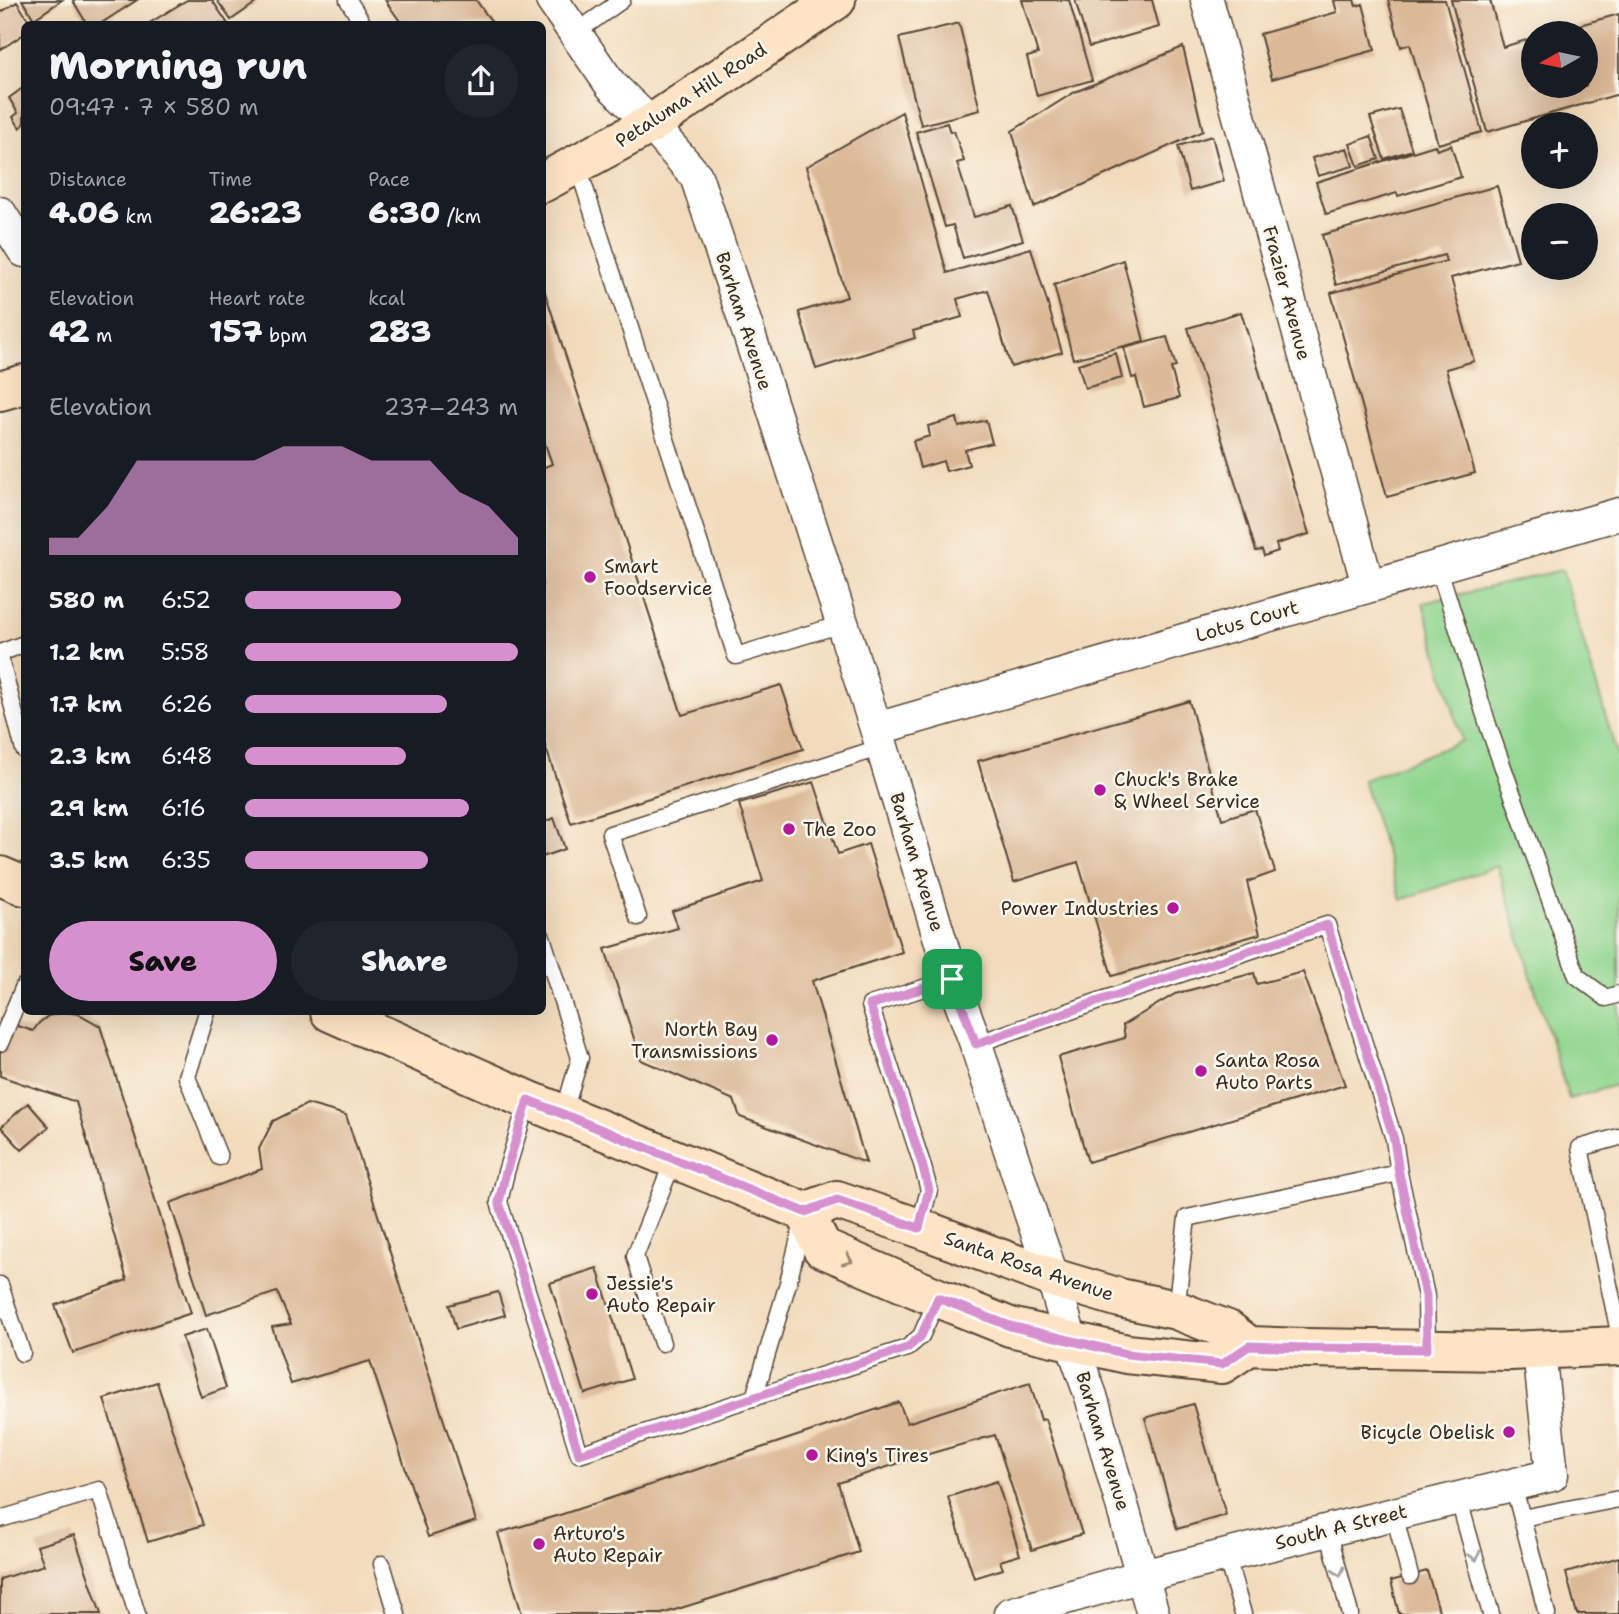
<!DOCTYPE html>
<meta charset="utf-8">
<style>
:root{--surface:#171b24;--page:#20242c;--text:#f1f3f6;--muted:#9ea1a6;--accent:#d690ce}
body{margin:0;font-family:"Shantell Sans",sans-serif;background:var(--page);color:var(--text);height:100vh;display:flex;flex-direction:column;font-size:26px;white-space:nowrap}
*{box-sizing:border-box;margin:0}
p{font-size:23px;color:var(--muted)}
.icon{flex:none;width:38px;height:38px;fill:none;stroke:currentColor;stroke-width:2;stroke-linecap:round;stroke-linejoin:round}
.map{position:relative;flex:1;overflow:hidden}
.details{position:absolute;left:21px;top:21px;width:525px;height:994px;display:flex;flex-direction:column;background:var(--surface);border-radius:10px;box-shadow:0 7px 28px #0002}
.details>*{flex:none}
.needle{width:46px;rotate:261deg}
.tools{position:absolute;left:1521px;top:21px;display:grid;gap:14px}
.tools a{display:grid;place-items:center;width:77px;height:77px;border-radius:50%;background:var(--surface);box-shadow:0 7px 28px #0002;font-size:35px}
.pin{position:absolute;display:grid;place-items:center;width:60px;height:60px;color:#fff;margin:-30px;border-radius:14px;box-shadow:0 4px 10px #0006}
.round{display:grid;place-items:center;flex:none;width:74px;height:74px;border-radius:37px;background:var(--page)}
.summary{display:flex;align-items:center;justify-content:space-between;height:119px;padding:0 28px}
h1{font-size:38px;font-weight:800;line-height:52px}
.stats{display:grid;grid-template-columns:repeat(3,1fr);gap:10px;height:119px;padding:7px 28px}
.stats div{display:grid;align-content:center}
.stats b{font-size:30px;font-weight:800}
.stats small{font-size:19px;font-weight:400}
.stats p{font-size:19px}
.chart{height:196px;padding:14px 28px}
.chart p{display:flex;justify-content:space-between}
.chart svg{width:100%;height:126px;margin-top:7px;fill:var(--accent);opacity:.7}
.primary-button{display:flex;gap:14px;margin-top:auto;padding:14px 28px}
.primary-button a{flex:1;height:80px;border-radius:42px;background:var(--accent);color:#111;font-size:28px;font-weight:800;line-height:80px;text-align:center}
.primary-button a+a{background:var(--page);color:var(--text)}
ul{padding:0 28px;list-style:none;font-size:23px}
li{display:grid;grid-template-columns:112px 84px 1fr;align-items:center;height:52px}
li i{height:18px;border-radius:9px;background:var(--accent)}
.map>svg:first-child{display:block}
.green{fill:#90d58e;stroke:#668056;stroke-width:2}
.building{fill:#dbb896}
.lines{fill:none;stroke-linecap:round;stroke-linejoin:round}
.lane-casing{stroke:#564536;stroke-width:19}
.street-casing{stroke:#564536;stroke-width:35}
.secondary-casing{stroke:#564536;stroke-width:42}
.lane{stroke:#fff;stroke-width:16}
.street{stroke:#fff;stroke-width:32}
.secondary{stroke:#fee4c5;stroke-width:38}
.oneway{stroke:#9c8772}
.oneway2{stroke:#a79f9a}
.route-casing{stroke:#fff;stroke-width:14}
.route{stroke:#d690ce;stroke-width:9}
.poi-dot{fill:#b5179e;stroke:#fbf7ec;stroke-width:2.5}
.labels{text-anchor:middle;dominant-baseline:central;stroke-width:5;stroke-linejoin:round;paint-order:stroke}
.street-label{font-size:19px;fill:#3b2a1e;stroke:#fbf7ec}
.poi-label{font-size:19px;fill:#3b2a1e;stroke:#fbf7ec;text-anchor:start}
</style>
<div class="map">
<svg width="1619" height="1614" viewBox="0 0 1619 1614">
<rect width="100%" height="100%" fill="#fbf7ec"/>
<filter id="ink" filterUnits="userSpaceOnUse"><feTurbulence type="fractalNoise" baseFrequency=".0143" numOctaves="2"/><feDisplacementMap in="SourceGraphic" scale="14" xChannelSelector="R" yChannelSelector="G"/><feConvolveMatrix kernelMatrix="1 2 1 2 8 2 1 2 1" color-interpolation-filters="sRGB"/></filter>
<filter id="wash" filterUnits="userSpaceOnUse"><feTurbulence type="fractalNoise" baseFrequency=".00686" numOctaves="4" result="noise"/><feDisplacementMap in="SourceGraphic" scale="28" xChannelSelector="R" yChannelSelector="G"/><feGaussianBlur stdDeviation="1.57" result="paint"/><feColorMatrix in="noise" values="0 0 0 0 0 0 0 0 0 0 0 0 0 0 0 0 0 1.4 0 .05"/><feComposite in="paint" operator="in"/></filter>
<g filter="url(#wash)">
<rect width="100%" height="100%" fill="#f2dbbc"/>
<path class="green" d="M 1562,570 L 1619,761 L 1619,1084 L 1569,1099 L 1497,866 L 1401,900 L 1363,780 L 1462,741 L 1423,603 Z"/>
<g id="blocks">
<path class="building" d="M 22,0 L 62,0 L 34,19 Z
M 75,0 L 137,0 L 100,24 L 87,24 L 73,1 Z
M 187,0 L 212,0 L 228,24 L 148,24 Z
M 217,0 L 256,0 L 257,2 L 231,20 Z
M 385,0 L 476,0 L 493,24 L 402,24 Z
M 1022,0 L 1069,0 L 1092,80 L 1037,96 L 1027,57 L 1038,54 Z
M 1075,0 L 1152,0 L 1159,27 L 1089,47 Z
M 1338,0 L 1354,0 L 1356,6 L 1363,4 L 1375,50 L 1272,79 L 1260,34 L 1337,12 L 1334,1 Z
M 1388,0 L 1445,0 L 1482,132 L 1438,144 L 1410,44 L 1401,47 Z
M 1451,0 L 1490,0 L 1503,47 L 1533,38 L 1533,86 L 1586,86 L 1586,33 L 1554,32 L 1619,14 L 1619,94 L 1487,132 Z
M 17,2 L 31,24 L 24,24 L 24,34 L 0,50 L 0,13 Z
M 959,23 L 980,110 L 921,125 L 899,38 Z
M 1183,47 L 1203,131 L 1034,207 L 1012,131 L 1075,92 Z
M 24,87 L 24,124 L 20,128 L 13,117 L 18,113 L 9,98 Z
M 1399,109 L 1412,150 L 1384,159 L 1370,117 Z
M 902,112 L 947,273 L 1031,248 L 1062,352 L 1011,367 L 988,290 L 957,299 L 962,317 L 913,331 L 915,338 L 816,369 L 799,312 L 847,297 L 806,167 Z
M 947,123 L 950,132 L 954,131 L 964,161 L 957,163 L 974,217 L 1012,206 L 1023,240 L 963,258 L 953,225 L 945,227 L 916,132 Z
M 1212,136 L 1224,181 L 1190,191 L 1178,146 Z
M 1371,136 L 1379,159 L 1358,166 L 1350,144 Z
M 1435,145 L 1437,150 L 1451,145 L 1461,177 L 1398,196 L 1397,193 L 1326,214 L 1316,182 Z
M 1347,148 L 1353,166 L 1318,176 L 1312,158 Z
M 1497,186 L 1518,260 L 1451,278 L 1474,361 L 1446,369 L 1475,473 L 1387,497 L 1331,293 L 1446,261 L 1444,255 L 1336,285 L 1322,235 Z
M 1123,260 L 1144,341 L 1073,359 L 1054,285 Z
M 543,286 L 682,715 L 781,685 L 803,749 L 571,823 L 542,736 L 542,468 L 552,464 L 542,435 Z
M 1241,312 L 1309,534 L 1276,544 L 1278,551 L 1264,556 L 1262,550 L 1256,551 L 1188,328 Z
M 1167,337 L 1176,367 L 1171,368 L 1179,398 L 1144,407 L 1136,377 L 1132,378 L 1124,348 Z
M 1116,353 L 1122,378 L 1085,388 L 1078,364 Z
M 957,418 L 959,427 L 986,420 L 992,443 L 965,450 L 969,465 L 946,471 L 943,461 L 920,468 L 913,441 L 930,436 L 928,426 Z
M 1189,701 L 1222,819 L 1255,809 L 1275,872 L 1247,882 L 1260,934 L 1112,976 L 1078,862 L 1014,882 L 978,761 Z
M 814,782 L 838,854 L 868,844 L 902,952 L 812,981 L 866,1163 L 740,1117 L 734,1100 L 641,1060 L 605,949 L 678,928 L 672,911 L 763,881 L 739,804 Z
M 554,818 L 565,849 L 542,857 L 542,823 Z
M 1303,972 L 1345,1085 L 1088,1162 L 1058,1057 L 1125,1038 L 1123,1025 L 1175,994 L 1254,973 L 1257,984 Z
M 65,1012 L 79,1014 L 100,1026 L 191,1313 L 73,1353 L 55,1305 L 127,1280 L 76,1102 L 0,1076 L 0,1020 L 33,1031 L 39,1023 L 48,1016 Z
M 28,1103 L 49,1127 L 22,1150 L 1,1127 Z
M 307,1104 L 346,1115 L 476,1521 L 428,1537 L 370,1361 L 291,1384 L 272,1327 L 291,1324 L 277,1292 L 206,1315 L 170,1203 L 262,1169 L 259,1149 L 273,1121 Z
M 597,1268 L 632,1379 L 585,1394 L 550,1283 Z
M 498,1292 L 505,1315 L 456,1329 L 449,1305 Z
M 207,1329 L 226,1388 L 201,1397 L 182,1337 Z
M 157,1382 L 203,1525 L 148,1542 L 104,1399 Z
M 1030,1383 L 1041,1420 L 1045,1419 L 1082,1534 L 1032,1550 L 995,1435 L 918,1457 L 838,1483 L 859,1552 L 662,1614 L 522,1614 L 498,1533 L 563,1514 L 899,1402 L 907,1423 Z
M 1193,1404 L 1226,1515 L 1177,1529 L 1145,1418 Z
M 997,1481 L 1020,1555 L 1000,1561 L 1003,1569 L 974,1578 L 948,1497 Z
M 74,1535 L 101,1614 L 0,1614 L 0,1579 L 44,1565 L 37,1546 Z
M 1619,1557 L 1619,1614 L 1577,1614 L 1566,1573 Z
M 1427,1571 L 1440,1614 L 1399,1614 L 1391,1581 Z"/>
</g>
</g>
<g filter="url(#ink)">
<use href="#blocks" fill-opacity="0" stroke="#564536" stroke-width="2"/>
<g class="lines">
<defs>
<path id="lane" d="M 348,0 L 363,24
M 574,34 L 622,0
M 577,164 L 736,656 L 842,624
M 1438,566 L 1489,728 L 1577,976 L 1606,998 L 1619,994
M 0,653 L 24,644
M 0,657 L 24,750
M 638,917 L 610,834 L 882,747
M 542,937 L 580,1058 L 563,1115
M 207,1012 L 187,1077 L 219,1157
M 0,1043 L 24,986
M 976,1044 L 1099,1001 L 1327,925 L 1394,1139 L 1399,1173 L 1426,1296 L 1427,1349
M 528,1100 L 506,1172 L 499,1202 L 579,1454 L 907,1348 L 921,1336 L 938,1298
M 1619,1137 L 1580,1148 L 1619,1332
M 919,1228 L 929,1190 L 922,1164 L 870,1005 L 952,979
M 0,1285 L 22,1353
M 1176,1310 L 1187,1218 L 1399,1173
M 662,1343 L 635,1256 L 674,1159
M 754,1398 L 788,1283 L 803,1222
M 1513,1484 L 1547,1614
M 1458,1497 L 1491,1614
M 1394,1514 L 1410,1576
M 1522,1518 L 1619,1499
M 0,1519 L 99,1490 L 137,1614
M 1328,1530 L 1350,1614
M 1226,1555 L 1243,1614
M 382,1564 L 397,1614"/>
<path id="street" d="M 552,0 L 611,85 L 651,124 L 696,176 L 749,334 L 882,747 L 952,979 L 976,1044 L 1031,1215 L 1053,1278 L 1071,1341 L 1091,1396 L 1153,1614
M 1207,0 L 1368,585
M 0,213 L 24,251
M 876,729 L 1619,514
M 1010,1614 L 1142,1576 L 1552,1475 L 1539,1350"/>
<path id="secondary" d="M 542,183 L 651,124 L 836,0
M 0,391 L 24,384
M 0,876 L 24,886
M 330,1012 L 528,1100 L 805,1212 L 837,1200 L 919,1228 L 1053,1278 L 1120,1298 L 1176,1310 L 1228,1330 L 1249,1346 L 1304,1348 L 1510,1351 L 1619,1346
M 805,1212 L 822,1248 L 938,1298 L 1010,1327 L 1127,1354 L 1222,1364 L 1249,1346"/>
</defs>
<use href="#lane" class="lane-casing"/>
<use href="#street" class="street-casing"/>
<use href="#secondary" class="secondary-casing"/>
<use href="#lane" class="lane"/>
<use href="#street" class="street"/>
<use href="#secondary" class="secondary"/>
</g>
<defs><path id="oneway-chevron" d="M-2-3.5L2.5 0L-2 3.5" fill="none" stroke-width="1.6" stroke-linecap="round" stroke-linejoin="round" transform="scale(1.75)"/></defs>
<use class="oneway" href="#oneway-chevron" transform="translate(848 1260) rotate(23)"/>
<g class="oneway2">
<use href="#oneway-chevron" transform="translate(1475 1556) rotate(74)"/>
<use href="#oneway-chevron" transform="translate(1339 1572) rotate(75)"/>
</g>
</g>
<g class="lines" filter="url(#ink)">
<defs>
<path id="route" d="M 1327,925 L 1394,1139 L 1399,1173 L 1426,1296 L 1427,1349 L 1304,1348 L 1249,1346 L 1222,1364 L 1127,1354 L 1010,1326 L 938,1298 L 921,1336 L 907,1348 L 579,1454 L 499,1202 L 506,1172 L 528,1100 L 805,1212 L 837,1200 L 919,1228 L 929,1190 L 922,1164 L 870,1005 L 952,979 L 976,1044 L 1099,1001 Z"/>
</defs>
<use href="#route" class="route-casing"/>
<use href="#route" class="route"/>
</g>
<g class="poi-dot">
<circle cx="590" cy="577" r="7"/>
<circle cx="1100" cy="790" r="7"/>
<circle cx="789" cy="829" r="7"/>
<circle cx="1173" cy="908" r="7"/>
<circle cx="772" cy="1040" r="7"/>
<circle cx="1201" cy="1071" r="7"/>
<circle cx="592" cy="1294" r="7"/>
<circle cx="1509" cy="1432" r="7"/>
<circle cx="812" cy="1455" r="7"/>
<circle cx="539" cy="1544" r="7"/>
</g>
<g class="labels">
<g class="street-label">
<text transform="translate(691 95) rotate(-33)">Petaluma Hill Road</text>
<text transform="translate(1287 293) rotate(75)">Frazier Avenue</text>
<text transform="translate(744 321) rotate(72)">Barham Avenue</text>
<text transform="translate(1247 621) rotate(-16)">Lotus Court</text>
<text transform="translate(917 862) rotate(73)">Barham Avenue</text>
<text transform="translate(1029 1266) rotate(19)">Santa Rosa Avenue</text>
<text transform="translate(1103 1441) rotate(73)">Barham Avenue</text>
<text transform="translate(1341 1527) rotate(-14)">South A Street</text>
</g>
<g class="poi-label">
<text x="604" y="566">Smart<tspan x="604" dy="22">Foodservice</tspan></text>
<text x="1114" y="779">Chuck's Brake<tspan x="1114" dy="22">&amp; Wheel Service</tspan></text>
<text x="803" y="829">The Zoo</text>
<text x="1159" y="908" text-anchor="end">Power Industries</text>
<text x="758" y="1029" text-anchor="end">North Bay<tspan x="758" dy="22">Transmissions</tspan></text>
<text x="1215" y="1060">Santa Rosa<tspan x="1215" dy="22">Auto Parts</tspan></text>
<text x="606" y="1283">Jessie's<tspan x="606" dy="22">Auto Repair</tspan></text>
<text x="1495" y="1432" text-anchor="end">Bicycle Obelisk</text>
<text x="826" y="1455">King's Tires</text>
<text x="553" y="1533">Arturo's<tspan x="553" dy="22">Auto Repair</tspan></text>
</g>
</g>
</svg>
<div class="tools">
<a><svg class="needle" viewBox="-14 -14 28 28"><path d="M0-13l5 13h-10z" fill="#e53935"/><path d="M0 13l5-13h-10z" fill="#9ea1a6"/></svg></a>
<a>+</a>
<a>−</a>
</div>
<div class="pin" style="left:952px;top:979px;background:#1e9e55"><svg class="icon" aria-label="arrive" viewBox="0 0 24 24"><path d="M6 21V4h12l-3 4 3 4H6"/></svg></div>
<section class="details">
<div class="summary"><div><h1>Morning run</h1><p>09:47 · 7 × 580 m</p></div><a class="round"><svg class="icon" aria-label="share" viewBox="0 0 24 24"><path d="M12 15V3M7 8l5-5 5 5M5 13v7h14v-7"/></svg></a></div>
<div class="stats">
<div><p>Distance</p><b>4.06<small> km</small></b></div>
<div><p>Time</p><b>26:23</b></div>
<div><p>Pace</p><b>6:30<small> /km</small></b></div>
</div>
<div class="stats">
<div><p>Elevation</p><b>42<small> m</small></b></div>
<div><p>Heart rate</p><b>157<small> bpm</small></b></div>
<div><p>kcal</p><b>283</b></div>
</div>
<div class="chart"><p><span>Elevation</span>237–243 m</p>
<svg viewBox="0 0 160 44" preserveAspectRatio="none"><path d="M0 44V38L10 38L20 27L30 11L40 11L50 11L60 11L70 11L80 6L90 6L100 6L110 11L120 11L130 11L140 22L150 27L160 38V44z"/></svg>
</div>
<ul>
<li><b>580 m</b>6:52<i style="width:57%"></i></li>
<li><b>1.2 km</b>5:58<i style="width:100%"></i></li>
<li><b>1.7 km</b>6:26<i style="width:74%"></i></li>
<li><b>2.3 km</b>6:48<i style="width:59%"></i></li>
<li><b>2.9 km</b>6:16<i style="width:82%"></i></li>
<li><b>3.5 km</b>6:35<i style="width:67%"></i></li>
</ul>
<div class="primary-button"><a>Save</a><a>Share</a></div>
</section>
</div>
